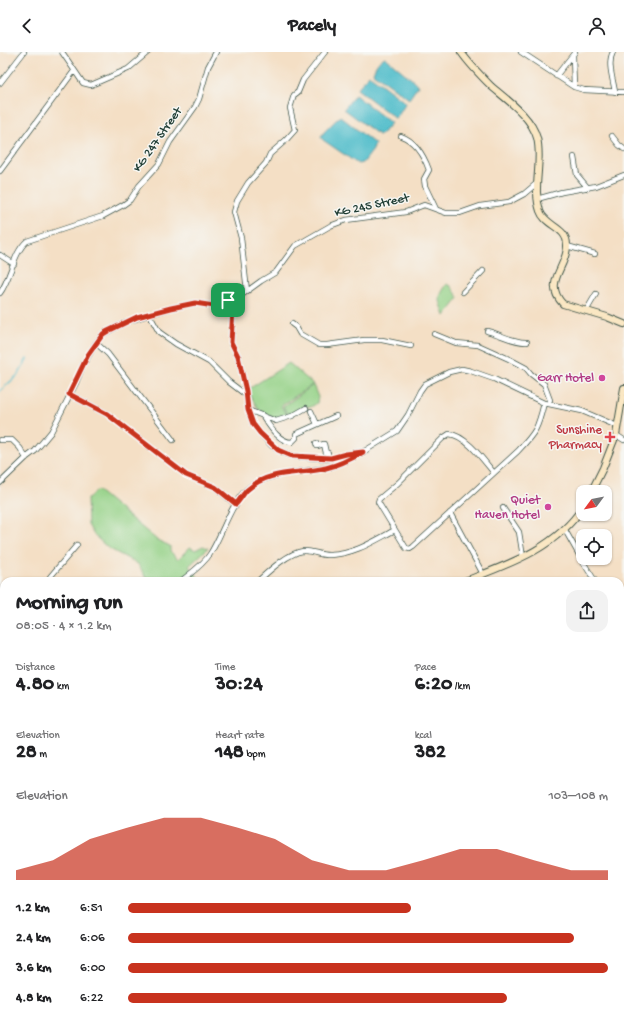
<!DOCTYPE html>
<meta charset="utf-8">
<style>
:root{--surface:#fff;--page:#f2f2f2;--text:#202124;--muted:#757577;--accent:#c8321e}
body{margin:0;font-family:"Gochi Hand",sans-serif;background:var(--page);color:var(--text);height:100vh;display:flex;flex-direction:column;font-size:15px;white-space:nowrap}
*{box-sizing:border-box;margin:0}
p{font-size:13px;color:var(--muted)}
.icon{flex:none;width:22px;height:22px;fill:none;stroke:currentColor;stroke-width:2;stroke-linecap:round;stroke-linejoin:round}
.map{position:relative;flex:1;overflow:hidden}
.drawer{position:absolute;left:0px;top:525px;width:624px;height:444px;display:flex;flex-direction:column;background:var(--surface);border-radius:12px 12px 0 0;box-shadow:0 1px 3px #0004}
.drawer>*{flex:none}
.needle{width:26px;rotate:238deg}
.fabs{position:absolute;left:576px;top:433px;display:grid;gap:8px}
.fabs a{display:grid;place-items:center;width:36px;height:36px;border-radius:8px;background:var(--surface);box-shadow:0 1px 3px #0004;font-size:20px}
.pin{position:absolute;display:grid;place-items:center;width:34px;height:34px;color:#fff;margin:-17px;border-radius:8px;box-shadow:0 2px 6px #0006}
.round{display:grid;place-items:center;flex:none;width:42px;height:42px;border-radius:12px;background:var(--page)}
.overview{display:flex;align-items:center;justify-content:space-between;height:68px;padding:0 16px}
h1{font-size:22px;font-weight:700;line-height:30px}
.figures{display:grid;grid-template-columns:repeat(3,1fr);gap:6px;height:68px;padding:4px 16px}
.figures div{display:grid;align-content:center}
.figures b{font-size:20px;font-weight:700}
.figures small{font-size:11px;font-weight:400}
.figures p{font-size:11px}
.chart{height:112px;padding:8px 16px}
.chart p{display:flex;justify-content:space-between}
.chart svg{width:100%;height:72px;margin-top:4px;fill:var(--accent);opacity:.7}
ul{padding:0 16px;list-style:none;font-size:13px}
li{display:grid;grid-template-columns:64px 48px 1fr;align-items:center;height:30px}
li i{height:10px;border-radius:5px;background:var(--accent)}
header{display:flex;justify-content:space-between;align-items:center;height:52px;padding:0 16px;background:var(--surface);font-size:18px;font-weight:700}
.map>svg:first-child{display:block}
.green{fill:#94d186;stroke:#5a875d}
.forest{fill:#77b373;stroke:#4b7854}
.water{fill:#52becb;stroke:#387e80}
.lines{fill:none;stroke-linecap:round;stroke-linejoin:round}
.stream{stroke:#52becb;stroke-width:1.5}
.street-casing{stroke:#3f554a;stroke-width:6}
.secondary-casing{stroke:#3f554a;stroke-width:8}
.street{stroke:#fff;stroke-width:4.5}
.secondary{stroke:#fae7c3;stroke-width:6}
.route-casing{stroke:#fff;stroke-width:8}
.route{stroke:#c8321e;stroke-width:5}
.hotel-dot{fill:#d1479c;stroke:#f6f6f2;stroke-width:1.5}
.health-dot{fill:#e0444e;stroke:#f6f6f2;stroke-width:1.5}
.labels{text-anchor:middle;dominant-baseline:central;stroke-width:3;stroke-linejoin:round;paint-order:stroke}
.street-label{font-size:13px;fill:#1f3d34;stroke:#f6f6f2}
.hotel-label{font-size:13px;fill:#b23c85;stroke:#f6f6f2;text-anchor:end}
.health-label{font-size:13px;fill:#be3a42;stroke:#f6f6f2;text-anchor:end}
</style>
<header><svg class="icon" aria-label="back" viewBox="0 0 24 24"><path d="M15 5l-7 7 7 7"/></svg>Pacely<svg class="icon" aria-label="person" viewBox="0 0 24 24"><circle cx="12" cy="8" r="4"/><path d="M4 21q1-7 8-7t8 7"/></svg></header>
<div class="map">
<svg width="624" height="969" viewBox="0 0 624 969">
<rect width="100%" height="100%" fill="#f6f6f2"/>
<filter id="ink" filterUnits="userSpaceOnUse"><feTurbulence type="fractalNoise" baseFrequency=".025" numOctaves="2"/><feDisplacementMap in="SourceGraphic" scale="8" xChannelSelector="R" yChannelSelector="G"/><feConvolveMatrix kernelMatrix="1 2 1 2 8 2 1 2 1" color-interpolation-filters="sRGB"/></filter>
<filter id="wash" filterUnits="userSpaceOnUse"><feTurbulence type="fractalNoise" baseFrequency=".012" numOctaves="4" result="noise"/><feDisplacementMap in="SourceGraphic" scale="16" xChannelSelector="R" yChannelSelector="G"/><feGaussianBlur stdDeviation="0.9" result="paint"/><feColorMatrix in="noise" values="0 0 0 0 0 0 0 0 0 0 0 0 0 0 0 0 0 1.4 0 .05"/><feComposite in="paint" operator="in"/></filter>
<g filter="url(#wash)">
<rect width="100%" height="100%" fill="#f4dfc5"/>
<path class="green" d="M 447,232 L 451,234 L 459,246 L 445,264 C 440,247 436,248 447,232 Z
M 289,311 L 313,332 L 281,354 L 287,363 L 276,367 L 260,360 L 247,338 Z
M 313,333 L 318,345 L 317,351 L 311,355 L 305,354 L 289,364 L 283,355 Z
M 97,438 L 157,488 L 170,494 L 170,499 L 178,507 L 190,495 L 195,498 L 203,494 L 208,496 L 189,514 L 201,529 L 150,529 L 145,524 L 138,512 L 108,496 L 94,483 L 88,473 L 87,447 Z
M 620,692 L 624,693 L 624,930 L 620,930 Z
M 620,955 L 624,956 L 624,969 L 509,969 L 509,965 L 620,965 Z"/>
<path class="forest" d="M 411,965 L 509,965 L 509,969 L 432,969 Z"/>
<path class="water" d="M 385,5 L 415,30 L 418,34 L 409,47 L 373,21 C 375,14 379,8 385,5 Z
M 369,23 L 406,51 L 396,67 L 357,37 Z
M 355,43 L 391,71 L 380,84 L 344,57 Z
M 340,64 L 375,92 L 373,98 L 363,111 L 358,112 L 323,88 L 321,85 L 324,80 Z"/>
<g class="lines">
<path class="stream" d="M 0,339 L 19,322 L 27,307
M 620,733 L 624,735
M 620,827 L 624,826"/>
</g>
</g>
<g filter="url(#ink)">
<g class="lines">
<defs>
<path id="street" d="M 62,0 L 83,31 L 91,33 L 128,17 L 148,0
M 521,0 L 574,35 L 584,38 L 624,40
M 613,0 C 607,11 613,27 615,40
M 573,3 L 574,35
M 556,24 L 575,0
M 0,31 L 24,0
M 401,84 C 415,89 424,104 429,118 L 424,127 L 425,134 L 436,157
M 612,84 L 619,93 L 624,97
M 574,105 L 577,123 L 588,136
M 0,119 L 74,19
M 537,147 L 562,140 L 596,134 L 624,123
M 567,194 L 595,202
M 0,203 L 14,212
M 247,239 L 241,186 L 234,160 L 237,149 L 248,131 L 266,111 L 270,102 L 286,88 L 295,78 L 290,56 L 294,43 L 298,40 L 303,28 L 325,0
M 463,240 L 483,219
M 0,241 C 11,226 13,201 27,189 L 103,164 L 123,153 L 130,148 L 139,134 L 159,112 L 170,90 L 195,55 L 199,47 L 208,15 L 216,0
M 228,249 L 239,245 L 261,229 L 276,220 L 295,194 L 330,174 L 346,168 L 406,160 L 424,153 L 446,161 L 460,161 L 480,154 L 509,150 L 524,142 L 537,131
M 586,259 L 596,242
M 149,262 L 159,280 L 176,292 L 209,310 L 229,330 L 246,343
M 292,272 L 296,275 L 300,282 L 319,293 L 327,293 L 364,288 L 382,288 L 411,294
M 487,279 C 500,282 514,291 527,290
M 434,282 L 456,291 L 478,293 L 509,307 L 526,316 L 531,322 L 544,332 L 550,348
M 96,291 L 108,302 L 173,388
M 69,342 L 107,362 L 186,423 L 215,435 L 236,453
M 248,358 L 276,369 L 292,364 L 306,356
M 311,359 L 317,372
M 262,363 C 269,373 278,390 292,390 L 296,386 L 296,382 L 336,364
M 616,383 L 624,388
M 0,388 L 12,388 L 20,396 L 26,406
M 316,391 L 317,394 L 324,392 L 326,401 L 328,401 L 328,407
M 494,421 C 484,409 466,383 449,382 L 443,386 L 398,431 L 379,447 L 378,450 L 406,496 L 410,497 L 413,495 L 518,399 C 536,380 538,376 544,351
M 0,431 L 27,405 L 35,399 L 51,380 L 76,331 L 83,313 L 96,291 L 103,282 L 126,270 L 171,256 L 195,251 L 214,254 L 228,249 L 233,257 L 231,290 L 238,304 L 246,339 L 248,358 L 253,372 L 260,381 L 271,393 L 278,398 L 292,404 L 331,407 L 346,402 L 363,400 L 397,379 L 408,363 L 420,339 L 425,332 L 449,320 L 462,317 L 471,319 L 494,327 L 544,351 L 582,359 L 617,374
M 503,456 L 519,480 L 523,505
M 450,461 L 483,522
M 565,478 L 583,510 L 595,529
M 51,529 L 50,525 L 77,493
M 181,529 C 191,521 203,513 210,502 C 223,482 231,448 251,434 C 275,419 299,421 325,416 C 337,414 350,407 361,401
M 258,529 C 269,519 288,501 303,499 C 312,498 321,504 330,503 C 355,502 374,489 395,478
M 0,539 L 2,545 L 0,556
M 620,553 L 624,551
M 620,567 L 624,573
M 620,630 L 624,630
M 0,852 L 4,851
M 0,963 L 7,969"/>
<path id="secondary" d="M 461,0 C 470,13 480,23 491,34 C 507,48 531,64 537,86 C 543,110 532,135 540,159 C 545,174 567,175 567,193 C 568,215 542,230 563,252 L 607,265 L 624,272
M 591,440 L 603,416 L 616,383 L 624,336
M 465,529 C 509,512 555,497 583,455
M 0,657 L 4,659
M 620,683 L 624,685
M 0,965 L 4,950
M 68,965 L 69,969
M 84,965 L 87,969
M 384,965 L 398,969
M 41,969 L 62,965
M 234,969 L 238,965"/>
</defs>
<use href="#street" class="street-casing"/>
<use href="#secondary" class="secondary-casing"/>
<use href="#street" class="street"/>
<use href="#secondary" class="secondary"/>
</g>
</g>
<g class="lines" filter="url(#ink)">
<defs>
<path id="route" d="M 228,248 L 233,257 L 231,290 L 238,304 L 246,339 L 248,358 L 253,372 L 260,381 L 278,398 L 292,404 L 331,406 L 346,402 L 363,400 C 351,407 339,413 326,416 C 300,423 269,417 247,438 C 243,442 240,448 236,452 L 215,435 L 186,423 L 107,362 L 69,342 L 88,303 L 103,282 L 108,279 L 137,265 L 171,256 L 195,251 L 214,254 Z"/>
</defs>
<use href="#route" class="route-casing"/>
<use href="#route" class="route"/>
</g>
<g class="hotel-dot">
<circle cx="602" cy="326" r="4"/>
<circle cx="548" cy="455" r="4"/>
</g>
<path class="health-dot" d="M608 379h4v4h4v4h-4v4h-4v-4h-4v-4h4z"/>
<g class="labels">
<g class="street-label">
<text transform="translate(158 88) rotate(-55)">KG 247 Street</text>
<text transform="translate(372 154) rotate(-12)">KG 245 Street</text>
</g>
<g class="hotel-label">
<text x="594" y="326">Garr Hotel</text>
<text x="540" y="448">Quiet<tspan x="540" dy="15">Haven Hotel</tspan></text>
</g>
<g class="health-label">
<text x="602" y="378">Sunshine<tspan x="602" dy="15">Pharmacy</tspan></text>
</g>
</g>
</svg>
<div class="fabs">
<a><svg class="needle" viewBox="-14 -14 28 28"><path d="M0-13l5 13h-10z" fill="#e53935"/><path d="M0 13l5-13h-10z" fill="#757577"/></svg></a>
<a><svg class="icon" aria-label="locate" viewBox="0 0 24 24"><circle cx="12" cy="12" r="6"/><path d="M12 2v4M12 18v4M2 12h4M18 12h4"/></svg></a>
</div>
<div class="pin" style="left:228px;top:248px;background:#1e9e55"><svg class="icon" aria-label="arrive" viewBox="0 0 24 24"><path d="M6 21V4h12l-3 4 3 4H6"/></svg></div>
<section class="drawer">
<div class="overview"><div><h1>Morning run</h1><p>08:05 · 4 × 1.2 km</p></div><a class="round"><svg class="icon" aria-label="share" viewBox="0 0 24 24"><path d="M12 15V3M7 8l5-5 5 5M5 13v7h14v-7"/></svg></a></div>
<div class="figures">
<div><p>Distance</p><b>4.80<small> km</small></b></div>
<div><p>Time</p><b>30:24</b></div>
<div><p>Pace</p><b>6:20<small> /km</small></b></div>
</div>
<div class="figures">
<div><p>Elevation</p><b>28<small> m</small></b></div>
<div><p>Heart rate</p><b>148<small> bpm</small></b></div>
<div><p>kcal</p><b>382</b></div>
</div>
<div class="chart"><p><span>Elevation</span>103–108 m</p>
<svg viewBox="0 0 160 44" preserveAspectRatio="none"><path d="M0 44V38L10 32L20 19L30 12L40 6L50 6L60 12L70 19L80 32L90 38L100 38L110 32L120 25L130 25L140 32L150 38L160 38V44z"/></svg>
</div>
<ul>
<li><b>1.2 km</b>6:51<i style="width:59%"></i></li>
<li><b>2.4 km</b>6:06<i style="width:93%"></i></li>
<li><b>3.6 km</b>6:00<i style="width:100%"></i></li>
<li><b>4.8 km</b>6:22<i style="width:79%"></i></li>
</ul>
</section>
</div>
